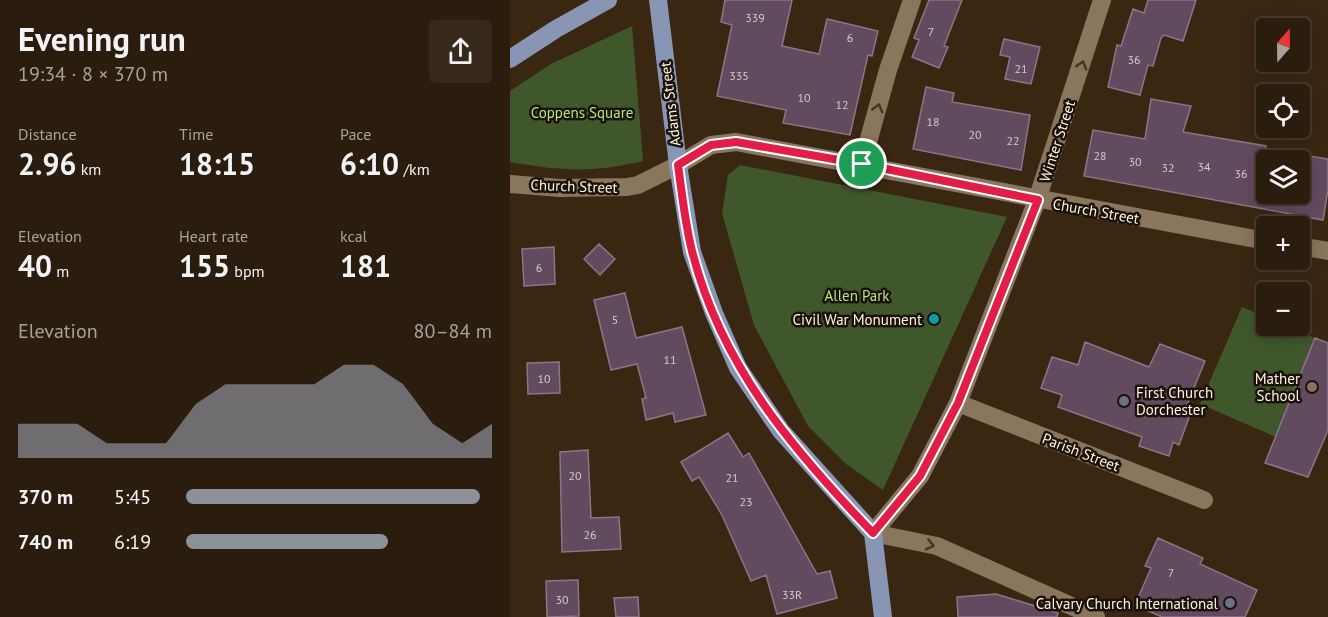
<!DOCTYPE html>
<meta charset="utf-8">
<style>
:root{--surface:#2b1d0e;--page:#372a1c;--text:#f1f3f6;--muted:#a6a29e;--line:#473b2e;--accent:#8c9099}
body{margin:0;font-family:"PT Sans",sans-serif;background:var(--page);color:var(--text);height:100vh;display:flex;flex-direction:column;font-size:22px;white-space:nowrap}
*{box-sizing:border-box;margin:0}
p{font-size:20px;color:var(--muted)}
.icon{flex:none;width:33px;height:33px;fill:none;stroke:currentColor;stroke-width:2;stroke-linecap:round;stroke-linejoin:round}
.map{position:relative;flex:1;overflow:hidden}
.drawer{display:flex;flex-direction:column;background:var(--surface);width:510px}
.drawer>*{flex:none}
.needle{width:39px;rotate:20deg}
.tools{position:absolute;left:746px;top:18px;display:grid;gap:12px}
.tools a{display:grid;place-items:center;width:54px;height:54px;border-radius:6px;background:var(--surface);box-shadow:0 3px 15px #0003,0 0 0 2px var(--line);font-size:30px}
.pin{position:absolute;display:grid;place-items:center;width:51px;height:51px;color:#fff;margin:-26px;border:3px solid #fff;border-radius:50%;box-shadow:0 2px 6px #0007}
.round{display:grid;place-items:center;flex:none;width:63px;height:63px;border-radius:6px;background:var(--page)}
.summary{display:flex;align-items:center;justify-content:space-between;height:102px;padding:0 18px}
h1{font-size:33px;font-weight:700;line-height:45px}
.stats{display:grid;grid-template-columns:repeat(3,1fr);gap:9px;height:102px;padding:6px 18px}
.stats div{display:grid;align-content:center}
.stats b{font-size:30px;font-weight:700}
.stats small{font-size:16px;font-weight:400}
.stats p{font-size:16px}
.chart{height:168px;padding:12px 18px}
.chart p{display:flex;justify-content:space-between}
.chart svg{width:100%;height:108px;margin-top:6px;fill:var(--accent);opacity:.7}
ul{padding:0 18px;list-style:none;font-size:20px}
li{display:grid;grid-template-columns:96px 72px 1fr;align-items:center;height:45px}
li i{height:15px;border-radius:8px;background:var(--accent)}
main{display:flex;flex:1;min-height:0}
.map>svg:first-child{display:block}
.green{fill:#40572b}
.building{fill:#634b5f;stroke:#8d7489;stroke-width:1.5}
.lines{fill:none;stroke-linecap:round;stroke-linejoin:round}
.minor{stroke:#8a755d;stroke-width:18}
.major{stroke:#8995b5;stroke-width:18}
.oneway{stroke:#413526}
.route-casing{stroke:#fff;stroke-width:12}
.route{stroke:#e11d48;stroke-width:8}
.culture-dot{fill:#0f9aa8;stroke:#1a1209;stroke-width:2}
.education-dot{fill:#8d6e63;stroke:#1a1209;stroke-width:2}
.worship-dot{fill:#6b7280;stroke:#1a1209;stroke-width:2}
.labels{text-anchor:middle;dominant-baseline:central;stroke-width:5;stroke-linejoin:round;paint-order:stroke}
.number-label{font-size:12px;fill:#d8c9c4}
.street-label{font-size:15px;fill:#fff3e6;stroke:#1a1209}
.park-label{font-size:15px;fill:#b2e784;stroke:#1a1209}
.poi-label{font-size:15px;fill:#fff3e6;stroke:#1a1209;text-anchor:end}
</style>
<main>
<section class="drawer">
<div class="summary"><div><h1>Evening run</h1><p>19:34 · 8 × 370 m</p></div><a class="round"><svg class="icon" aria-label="share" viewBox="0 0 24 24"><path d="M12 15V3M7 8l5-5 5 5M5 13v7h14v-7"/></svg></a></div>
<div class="stats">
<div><p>Distance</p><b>2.96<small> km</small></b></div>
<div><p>Time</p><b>18:15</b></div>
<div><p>Pace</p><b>6:10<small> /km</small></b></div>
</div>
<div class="stats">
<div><p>Elevation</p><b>40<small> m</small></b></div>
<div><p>Heart rate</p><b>155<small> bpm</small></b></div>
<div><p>kcal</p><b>181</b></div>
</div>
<div class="chart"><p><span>Elevation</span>80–84 m</p>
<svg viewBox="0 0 160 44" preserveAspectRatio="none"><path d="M0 44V30L10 30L20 30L30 38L40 38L50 38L60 22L70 14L80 14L90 14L100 14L110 6L120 6L130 14L140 30L150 38L160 30V44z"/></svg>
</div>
<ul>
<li><b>370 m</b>5:45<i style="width:96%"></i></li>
<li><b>740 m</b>6:19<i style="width:66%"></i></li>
</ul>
</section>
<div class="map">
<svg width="818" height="617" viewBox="0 0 818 617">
<rect width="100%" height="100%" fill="#392712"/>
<path class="green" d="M 122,26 L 133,161 C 82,173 51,171 0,162 L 0,91 L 41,64 Z
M 230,165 L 497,217 L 373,490 L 336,464 L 298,426 L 244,325 L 212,213 L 218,175 Z
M 732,307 L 756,317 L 756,326 L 776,326 L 805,338 L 766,437 L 690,404 Z"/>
<path class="building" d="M 215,0 L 282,0 L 272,46 L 309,54 L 317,19 L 368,31 L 362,56 L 358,55 L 340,135 L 273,123 L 276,110 L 207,96 L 222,25 L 211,22 Z
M 419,0 L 452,0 L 434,46 L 438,47 L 429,68 L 402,57 L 409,40 L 404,38 Z
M 638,0 L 686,0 L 673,41 L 654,35 L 651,38 L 643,66 L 638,65 L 630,95 L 598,87 L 607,45 L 611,46 L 623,9 L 634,13 Z
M 494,39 L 530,47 L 521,84 L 495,79 L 500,57 L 490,55 Z
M 416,87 L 444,93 L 442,102 L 520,115 L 511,170 L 403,149 Z
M 641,99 L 681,106 L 673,132 L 756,146 L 756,194 L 793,194 L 800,156 L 818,159 L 818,190 L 813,220 L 574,176 L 583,130 L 635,139 Z
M 89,244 L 105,259 L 90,275 L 74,259 Z
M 44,247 L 45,284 L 14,286 L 12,249 Z
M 115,293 L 126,338 L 172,327 L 196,415 L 165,422 L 163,413 L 136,420 L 132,399 L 136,398 L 127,364 L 101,370 L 84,300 Z
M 805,338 L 818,343 L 818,430 L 798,477 L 755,463 Z
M 575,342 L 639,367 L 650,344 L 695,361 L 675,410 L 681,412 L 669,445 L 663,442 L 659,456 L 629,446 L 632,437 L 548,407 L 552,395 L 531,388 L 542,357 L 568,365 Z
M 49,362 L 50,393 L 18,394 L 17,363 Z
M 218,433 L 233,457 L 239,453 L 307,574 L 320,571 L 327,598 L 267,614 L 256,575 L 241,581 L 212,515 L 189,477 L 182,481 L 171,462 Z
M 78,450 L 81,518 L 109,517 L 111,549 L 52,552 L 50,452 Z
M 648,538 L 693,558 L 690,564 L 747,590 L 735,617 L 652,617 L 625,605 L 641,568 L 635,566 Z
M 68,580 L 69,616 L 37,617 L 36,581 Z
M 486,594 L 548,613 L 547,617 L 448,617 L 447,597 Z
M 128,597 L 129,617 L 106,617 L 104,598 Z"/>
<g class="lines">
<path class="minor" d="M 352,164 L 378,70 L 402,0
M 0,184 L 50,188 L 117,187 L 128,185 L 168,165 L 201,145 L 226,142 L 756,241
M 789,246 L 818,251
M 448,403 L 694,500
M 586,617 L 427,546 L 363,533 L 410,476 L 448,403 L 527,200 L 592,0"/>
<path class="major" d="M 148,0 L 168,165 L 182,252 L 204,313 L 228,368 L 271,431 L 363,533 L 373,617
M 0,59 L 46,29 L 98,0"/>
</g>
<defs><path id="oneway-chevron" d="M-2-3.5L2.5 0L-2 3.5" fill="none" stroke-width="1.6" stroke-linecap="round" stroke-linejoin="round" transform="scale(1.5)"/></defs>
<g class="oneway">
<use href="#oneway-chevron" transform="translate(572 65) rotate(-73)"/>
<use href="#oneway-chevron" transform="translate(368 108) rotate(-75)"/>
<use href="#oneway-chevron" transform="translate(420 545) rotate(13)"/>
</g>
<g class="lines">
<defs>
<path id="route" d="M 226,142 L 352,164 L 528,200 L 448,403 L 410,476 L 363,533 C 283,450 211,366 182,251 C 175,223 172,194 168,165 L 201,145 Z"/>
</defs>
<use href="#route" class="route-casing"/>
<use href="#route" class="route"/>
</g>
<circle class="culture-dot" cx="424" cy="319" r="6"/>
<circle class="education-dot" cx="802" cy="387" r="6"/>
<g class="worship-dot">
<circle cx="614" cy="401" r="6"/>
<circle cx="720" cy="603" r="6"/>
</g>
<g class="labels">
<g class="number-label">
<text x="245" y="17">339</text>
<text x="421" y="31">7</text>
<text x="340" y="37">6</text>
<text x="624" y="59">36</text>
<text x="511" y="68">21</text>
<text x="229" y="75">335</text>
<text x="294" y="97">10</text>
<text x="332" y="104">12</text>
<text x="423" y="121">18</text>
<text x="465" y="134">20</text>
<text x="503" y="140">22</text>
<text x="590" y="155">28</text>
<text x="625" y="161">30</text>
<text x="694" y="166">34</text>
<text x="658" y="167">32</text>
<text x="731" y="173">36</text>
<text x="29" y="267">6</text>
<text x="105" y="319">5</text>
<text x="160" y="359">11</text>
<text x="34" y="378">10</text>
<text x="65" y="475">20</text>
<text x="222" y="477">21</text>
<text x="236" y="501">23</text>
<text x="80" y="534">26</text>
<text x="661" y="572">7</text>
<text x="282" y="594">33R</text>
<text x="52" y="599">30</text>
</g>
<g class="street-label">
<text transform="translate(160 104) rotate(-97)">Adams Street</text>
<text transform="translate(547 141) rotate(-72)">Winter Street</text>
<text transform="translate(64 186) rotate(2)">Church Street</text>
<text transform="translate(586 211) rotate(10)">Church Street</text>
<text transform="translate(571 452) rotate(21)">Parish Street</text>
</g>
<g class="park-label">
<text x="72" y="112">Coppens Square</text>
<text x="347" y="295">Allen Park</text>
</g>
<g class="poi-label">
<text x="412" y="319">Civil War Monument</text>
<text x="790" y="378">Mather<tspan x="790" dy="17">School</tspan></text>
<text x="626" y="392" text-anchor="start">First Church<tspan x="626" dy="17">Dorchester</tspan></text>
<text x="708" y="603">Calvary Church International</text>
</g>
</g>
</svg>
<div class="tools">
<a><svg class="needle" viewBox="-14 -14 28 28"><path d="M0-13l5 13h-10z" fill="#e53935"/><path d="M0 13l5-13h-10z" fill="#a6a29e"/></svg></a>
<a><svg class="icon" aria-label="locate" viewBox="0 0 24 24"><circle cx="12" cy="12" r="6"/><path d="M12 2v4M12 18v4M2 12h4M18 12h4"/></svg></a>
<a><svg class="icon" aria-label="layers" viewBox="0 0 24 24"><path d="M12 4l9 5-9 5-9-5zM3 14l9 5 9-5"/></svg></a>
<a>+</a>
<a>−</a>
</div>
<div class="pin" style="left:352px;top:164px;background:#1e9e55"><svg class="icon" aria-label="arrive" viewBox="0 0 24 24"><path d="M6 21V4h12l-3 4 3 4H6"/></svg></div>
</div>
</main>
